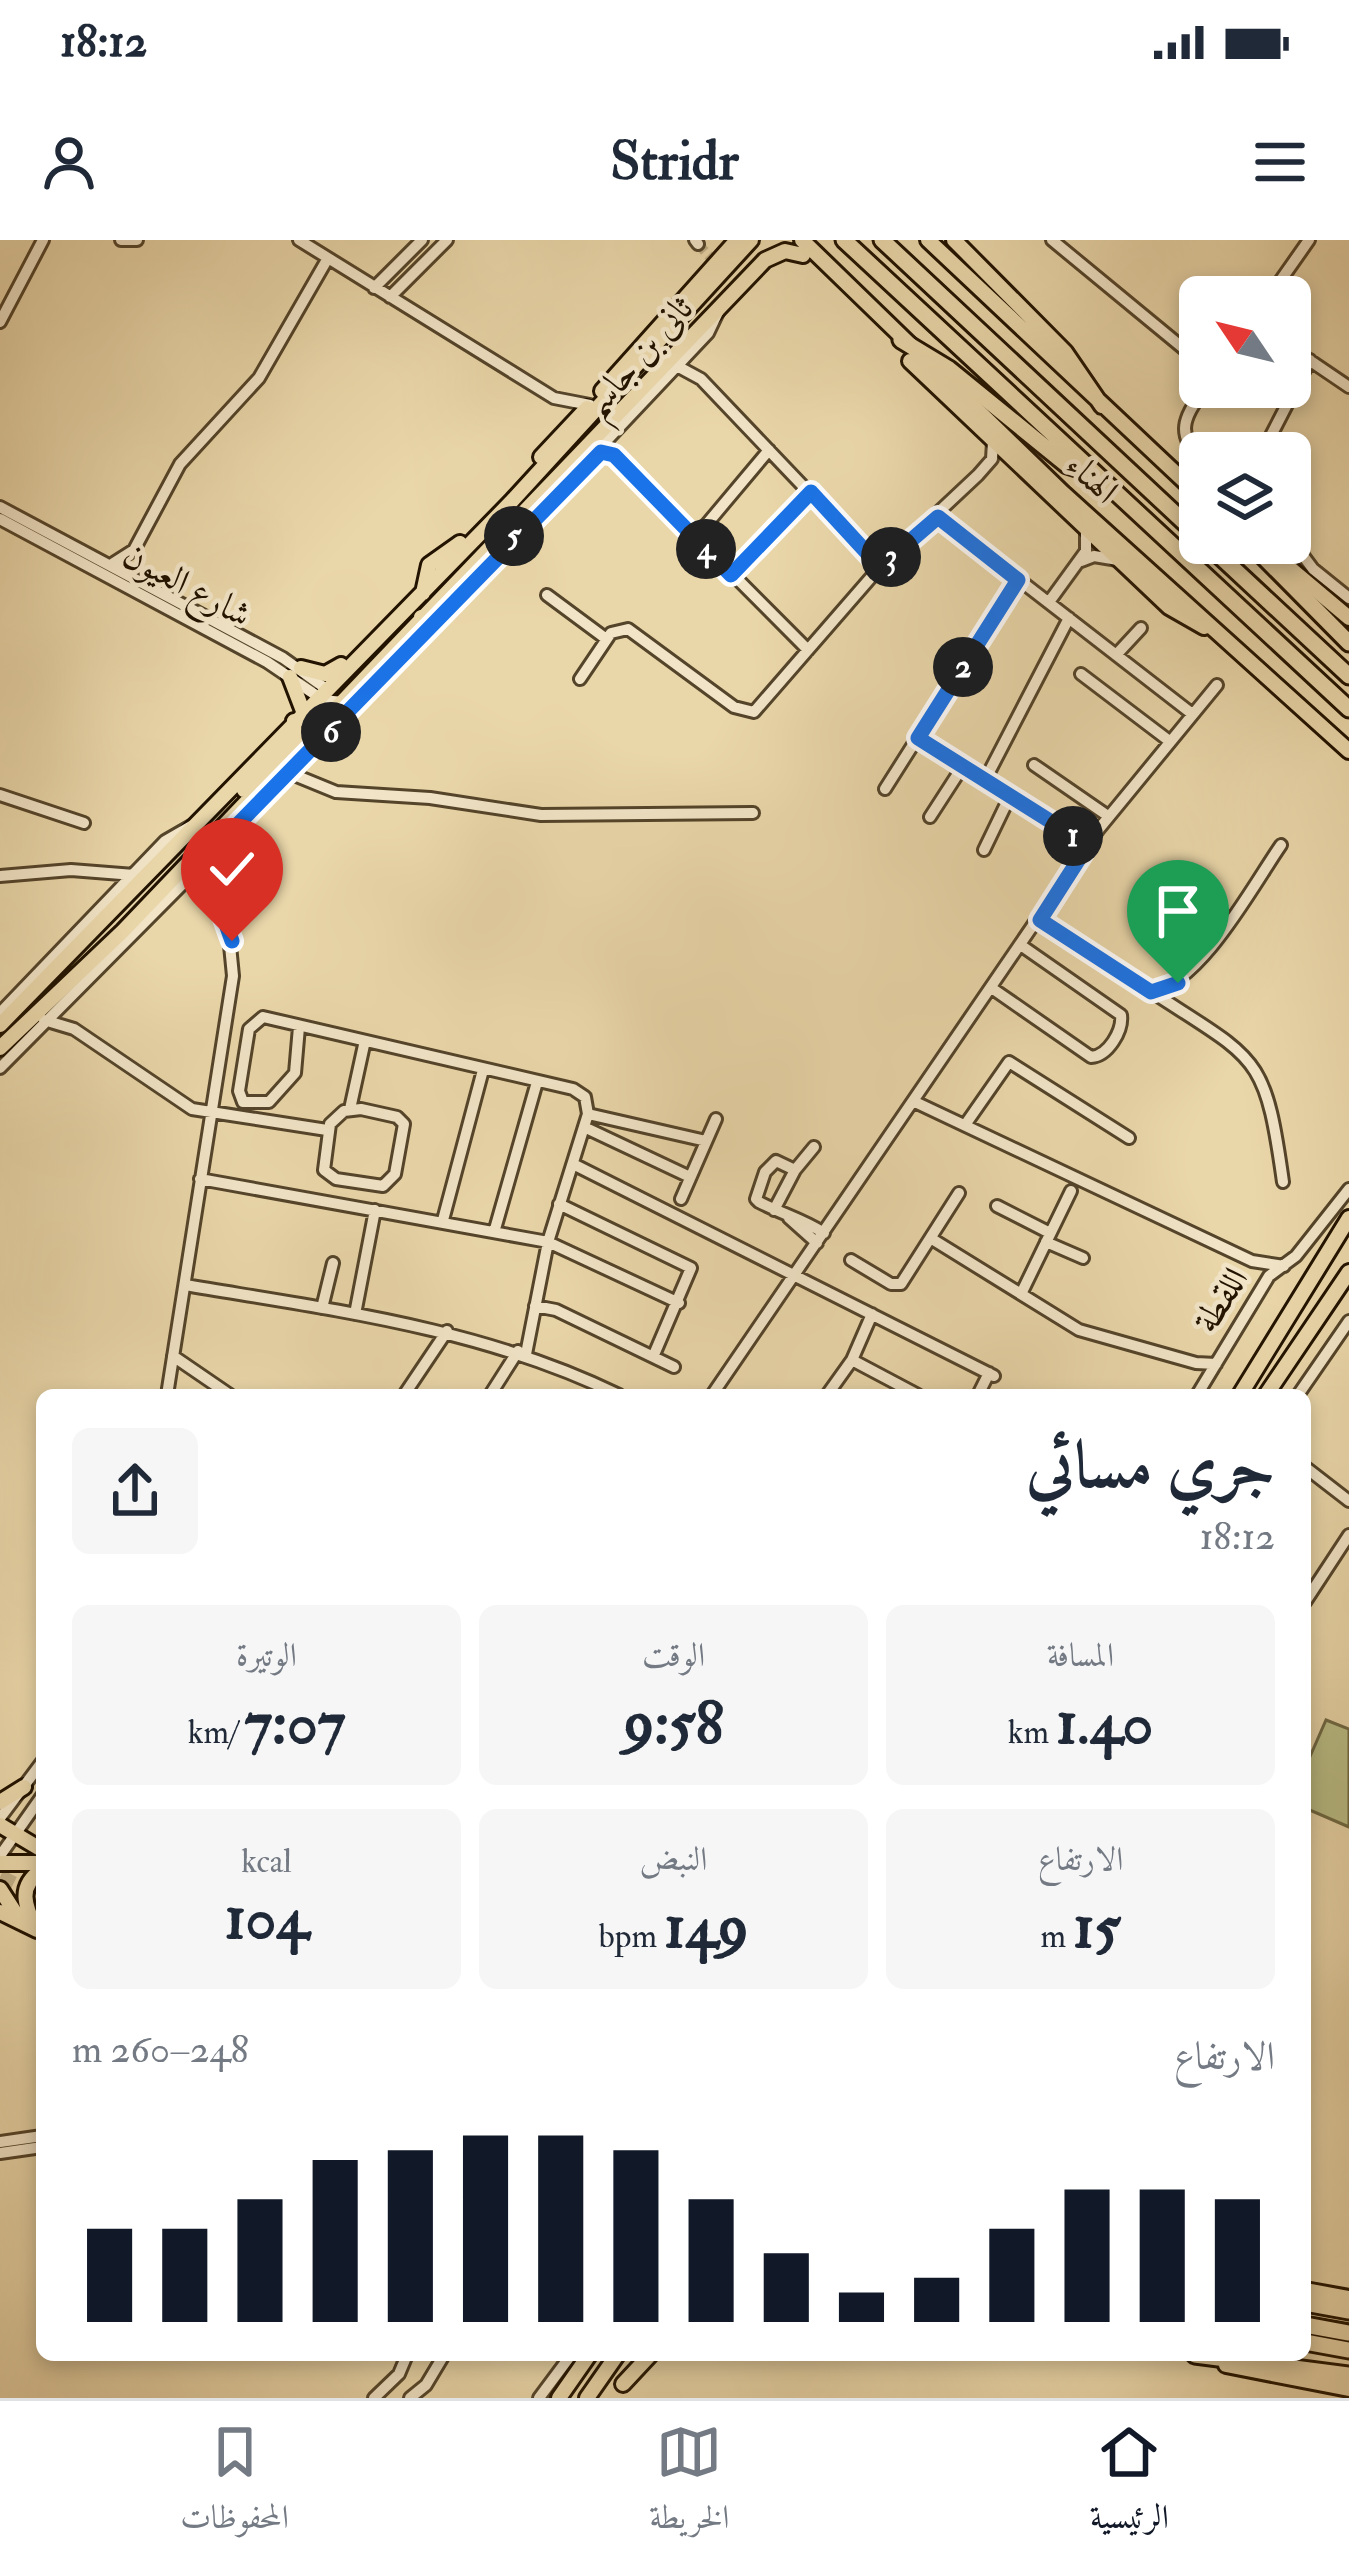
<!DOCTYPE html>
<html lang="ar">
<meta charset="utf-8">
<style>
:root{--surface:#fff;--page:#f6f6f7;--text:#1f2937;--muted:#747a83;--line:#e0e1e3;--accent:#111827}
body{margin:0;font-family:"IM FELL Double Pica",Amiri,serif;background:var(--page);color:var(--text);direction:rtl;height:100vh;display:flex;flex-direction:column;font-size:45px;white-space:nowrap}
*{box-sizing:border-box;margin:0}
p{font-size:39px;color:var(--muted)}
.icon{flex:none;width:66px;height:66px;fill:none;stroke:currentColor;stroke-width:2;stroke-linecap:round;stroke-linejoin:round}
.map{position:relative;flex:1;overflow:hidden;direction:ltr}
.side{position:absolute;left:36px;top:1149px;width:1275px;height:972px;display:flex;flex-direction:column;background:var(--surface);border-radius:18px;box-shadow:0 6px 18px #0003;direction:rtl}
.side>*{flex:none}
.needle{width:78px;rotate:305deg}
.buttons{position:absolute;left:1179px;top:36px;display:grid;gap:24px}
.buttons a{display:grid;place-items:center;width:132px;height:132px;border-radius:18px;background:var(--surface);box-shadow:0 6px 18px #0003;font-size:60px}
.pin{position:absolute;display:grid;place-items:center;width:102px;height:102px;color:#fff;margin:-123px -51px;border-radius:50% 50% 50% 0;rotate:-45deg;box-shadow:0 0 12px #0007}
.pin .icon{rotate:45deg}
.km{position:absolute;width:60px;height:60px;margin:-30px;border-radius:50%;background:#222;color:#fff;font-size:33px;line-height:60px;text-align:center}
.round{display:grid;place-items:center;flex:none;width:126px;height:126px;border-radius:18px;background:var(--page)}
.summary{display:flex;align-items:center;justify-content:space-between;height:204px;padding:0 36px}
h1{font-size:66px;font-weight:700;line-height:90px}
.figures{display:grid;grid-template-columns:repeat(3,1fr);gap:18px;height:204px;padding:12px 36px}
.figures div{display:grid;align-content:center;border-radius:18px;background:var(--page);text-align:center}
.figures b{font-size:60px;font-weight:700}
.figures small{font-size:33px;font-weight:400}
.figures p{font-size:33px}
.chart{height:336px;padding:24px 36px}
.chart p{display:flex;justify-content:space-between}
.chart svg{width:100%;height:216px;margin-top:12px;stroke:var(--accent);stroke-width:6}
.status{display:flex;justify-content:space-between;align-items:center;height:84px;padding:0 60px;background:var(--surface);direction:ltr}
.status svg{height:33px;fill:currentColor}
header{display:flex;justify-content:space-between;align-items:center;height:156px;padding:0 36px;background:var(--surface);font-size:54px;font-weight:700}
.tab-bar{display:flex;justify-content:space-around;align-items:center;height:168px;border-top:3px solid var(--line);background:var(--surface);font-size:33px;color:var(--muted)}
.tab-bar a{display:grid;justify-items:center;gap:6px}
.tab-bar .selected{color:var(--accent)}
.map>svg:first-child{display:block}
.green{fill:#b9bd86;stroke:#6e6843;stroke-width:3}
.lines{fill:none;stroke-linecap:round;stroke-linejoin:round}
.minor-tunnel{stroke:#c1af87;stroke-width:10;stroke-dasharray:10 5;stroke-linecap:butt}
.highway-tunnel{stroke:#c1af87;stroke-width:15;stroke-dasharray:15 8;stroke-linecap:butt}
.minor-casing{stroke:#54442a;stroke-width:16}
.major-casing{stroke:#221300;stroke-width:20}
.highway-casing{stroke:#221300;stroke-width:21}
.minor{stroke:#f1e4c7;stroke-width:10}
.major{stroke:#e9d6a9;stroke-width:14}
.highway{stroke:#e9d6a9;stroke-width:15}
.route-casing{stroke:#fff;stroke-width:24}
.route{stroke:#1a73e8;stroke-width:15}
.labels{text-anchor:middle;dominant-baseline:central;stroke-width:9;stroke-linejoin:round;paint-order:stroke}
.street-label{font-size:36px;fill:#221300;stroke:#f1e4c7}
</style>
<div class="status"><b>18:12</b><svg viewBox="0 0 49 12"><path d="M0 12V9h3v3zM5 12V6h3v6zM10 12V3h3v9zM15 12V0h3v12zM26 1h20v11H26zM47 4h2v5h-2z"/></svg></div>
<header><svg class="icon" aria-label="menu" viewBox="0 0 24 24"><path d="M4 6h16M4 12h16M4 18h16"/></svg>Stridr<svg class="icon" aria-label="person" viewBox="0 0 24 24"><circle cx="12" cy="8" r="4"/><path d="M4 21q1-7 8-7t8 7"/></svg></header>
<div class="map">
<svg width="1349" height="2158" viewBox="0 0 1349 2158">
<rect width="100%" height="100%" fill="#e9d6a9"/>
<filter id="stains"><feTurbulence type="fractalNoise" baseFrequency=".00167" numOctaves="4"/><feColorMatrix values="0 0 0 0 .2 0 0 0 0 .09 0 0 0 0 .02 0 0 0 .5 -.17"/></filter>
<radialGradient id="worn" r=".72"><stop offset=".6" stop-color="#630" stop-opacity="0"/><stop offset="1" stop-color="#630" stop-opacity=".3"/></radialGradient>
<path class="green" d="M 1326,1480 L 1349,1489 L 1349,1587 L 1305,1568 L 1305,1528 Z"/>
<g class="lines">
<path class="minor-tunnel" d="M 698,4 L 711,18"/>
<path class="highway-tunnel" d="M 0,1637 L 42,1658"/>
<defs>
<path id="minor" d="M 121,0 L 137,0
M 299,0 L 554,158 L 590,165
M 695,0 L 698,4
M 1052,0 L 1200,122
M 374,48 L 422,0
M 390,57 L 447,0
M 1269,57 L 1309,0
M 0,82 L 43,0
M 1290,107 L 1349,147
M 677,126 L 701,139 L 880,327
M 594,213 L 614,215 L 808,410
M 1262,213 L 1310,120
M 1200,218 C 1173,192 1187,173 1206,147
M 0,267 L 283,418 L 325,448
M 938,277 L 1191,473
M 0,279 L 267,422 L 323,460 L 343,462
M 696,297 L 769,210
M 1290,298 L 1313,329 L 1349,358
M 1081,321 L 1094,316 L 1118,320
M 112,324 L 134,310 L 180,224 L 259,138 L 328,18
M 731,335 L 810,252
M 547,355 L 605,398
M 1049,362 L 1086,311 L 1086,289
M 1116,415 L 1141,388
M 1081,434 L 1168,500
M 580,439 L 611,393 L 628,389 L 734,467 L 754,472 L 880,327 L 978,235 L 992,219 L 993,202
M 918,498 L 1088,605
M 1034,525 L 1108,576
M 292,534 L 336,552 L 430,558 L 541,575 L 753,573
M 985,540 L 1069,378
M 885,549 L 1018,339
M 0,555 L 84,583
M 930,577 L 963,526
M 984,610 L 1010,556
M 0,636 L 71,630 L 134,635
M 1168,649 L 1220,692
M 1040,680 L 1152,752 C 1202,741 1252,647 1281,605
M 993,749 L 1091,817 C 1108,816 1123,791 1121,775 L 1022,706
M 1152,752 C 1258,821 1265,813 1283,942
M 0,773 L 165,601 L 191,586
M 44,780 L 74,789 L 192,869 L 327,890
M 299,787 L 295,833 L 269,862 L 243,862 L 239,851 L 249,789 L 263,777 L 573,849 L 585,857 L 588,874 L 548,1002 L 526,1114
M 0,828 L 292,534 L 708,93 L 719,70
M 915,862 L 1252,1021 L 1284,1026
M 350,869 L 364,805
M 361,869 L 397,877 L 404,884 L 395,934 L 383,946 L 336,939 L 324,930 L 330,884 L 344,871 Z
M 588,874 L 706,901
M 965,885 L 1009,822 L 1129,898
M 584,887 L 690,937
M 573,924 L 994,1136
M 795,930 L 814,907
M 200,939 L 548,1002 L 679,1063
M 681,959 L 716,879
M 559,964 L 691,1028 L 653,1117
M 997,966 L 1050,993
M 774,970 L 795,930 L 776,921 L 765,932 L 756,959 L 759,962 C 782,974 802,979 824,993
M 789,978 L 817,1003
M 443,980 L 483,830
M 495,989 L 537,842
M 932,999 L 1079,1090 L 1196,1123 L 1216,1124
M 1046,1002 L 1083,1018
M 851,1020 L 891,1044 L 901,1044 L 959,953
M 185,1045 C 333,1070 482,1088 619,1155
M 1021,1054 L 1071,951
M 535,1066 L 556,1070 L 674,1127
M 322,1068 L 333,1023
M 355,1074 L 375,970
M 173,1116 L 230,1155
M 852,1120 L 918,1155
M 167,1155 L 233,736 L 228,685 L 203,620
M 404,1155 L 447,1091
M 490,1155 L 518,1111
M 712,1155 L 1098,590 L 1217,445
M 827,1155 L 852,1120 L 872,1074
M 978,1155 L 989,1133
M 1197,1155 L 1269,1036 L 1296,1016 L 1349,949
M 1298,1155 L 1349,1081
M 1305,1227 L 1349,1261
M 1305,1362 L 1349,1295
M 0,1578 L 42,1522
M 0,1616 L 42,1556
M 0,1902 L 42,1896
M 0,1913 L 42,1907
M 374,2158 L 399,2134 L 407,2115
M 410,2158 L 426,2145 L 444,2115
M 539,2158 L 571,2115"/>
<path id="major" d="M 802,0 L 1063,253 L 1349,511
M 928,0 L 1200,256
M 954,0 L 1065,112 L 1102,166
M 910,121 L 1169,367 L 1204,387
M 602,151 L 737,0
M 541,217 L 587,168
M 1260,303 L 1349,378
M 423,353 L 429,325 L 460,303
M 421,377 L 445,371
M 301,428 L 325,434 L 341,425
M 290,437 L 303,471
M 244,550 L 295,495 L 294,481
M 0,785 L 511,262 L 751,0
M 0,808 L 123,691 L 765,20 L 785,11 L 803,15
M 1240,1155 L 1349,978
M 1266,1155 L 1349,1032
M 0,1562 L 24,1547
M 0,1585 L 42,1610
M 0,1623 L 42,1623
M 0,1649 L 18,1677
M 0,1672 L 37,1690
M 36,1689 C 25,1666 17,1646 42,1630
M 1305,2050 L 1349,2058
M 1226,2125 L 1349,2149
M 623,2144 L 650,2115
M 559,2158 L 589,2115
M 587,2158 L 617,2115"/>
<path id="highway" d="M 844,0 L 1349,469
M 882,0 L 1200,297
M 901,100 L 949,129 L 1067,225 L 1089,232
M 1206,303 L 1349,436
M 1250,303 L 1349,403
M 1305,2063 L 1349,2071
M 1305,2085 L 1349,2093
M 1305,2102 L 1349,2110
M 1195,2115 L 1349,2135"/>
</defs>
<use href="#minor" class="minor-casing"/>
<use href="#major" class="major-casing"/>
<use href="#highway" class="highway-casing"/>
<use href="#minor" class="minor"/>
<use href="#major" class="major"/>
<use href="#highway" class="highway"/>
</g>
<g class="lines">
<defs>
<path id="route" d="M 232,701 L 203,620 L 601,212 L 614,215 L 731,335 L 811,252 L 880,327 L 938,277 L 1018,340 L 918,498 L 1088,605 L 1040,680 L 1151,752 L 1178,743"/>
</defs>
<use href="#route" class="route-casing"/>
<use href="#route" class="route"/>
</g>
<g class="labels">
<g class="street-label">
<text transform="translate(638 117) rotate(-49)">ثانى بن جاسم</text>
<text transform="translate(1092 238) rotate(43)">الهناء</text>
<text transform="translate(187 345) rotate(28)">شارع العيون</text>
<text transform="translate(1221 1060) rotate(-58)">اللقطة</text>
</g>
</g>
<rect width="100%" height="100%" filter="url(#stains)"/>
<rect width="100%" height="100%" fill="url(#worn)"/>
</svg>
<div class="buttons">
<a><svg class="needle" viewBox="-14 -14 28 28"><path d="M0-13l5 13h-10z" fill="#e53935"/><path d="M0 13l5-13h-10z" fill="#747a83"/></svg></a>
<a><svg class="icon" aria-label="layers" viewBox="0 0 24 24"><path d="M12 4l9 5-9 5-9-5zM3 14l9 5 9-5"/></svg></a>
</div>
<div class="pin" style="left:1178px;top:743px;background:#1e9e55"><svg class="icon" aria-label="arrive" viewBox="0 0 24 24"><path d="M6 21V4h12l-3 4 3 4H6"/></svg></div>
<div class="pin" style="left:232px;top:701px;background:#d93025"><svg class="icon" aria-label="check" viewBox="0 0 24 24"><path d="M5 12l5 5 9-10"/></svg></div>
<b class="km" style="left:1073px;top:596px">1</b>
<b class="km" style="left:963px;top:427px">2</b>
<b class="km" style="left:891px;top:317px">3</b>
<b class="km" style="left:706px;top:309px">4</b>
<b class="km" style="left:514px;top:296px">5</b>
<b class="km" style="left:331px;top:492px">6</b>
<section class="side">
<div class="summary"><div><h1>جري مسائي</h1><p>18:12</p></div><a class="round"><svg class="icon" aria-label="share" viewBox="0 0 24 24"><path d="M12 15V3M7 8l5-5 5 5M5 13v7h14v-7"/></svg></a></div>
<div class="figures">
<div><p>المسافة</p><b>1.40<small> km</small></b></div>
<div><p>الوقت</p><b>9:58</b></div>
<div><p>الوتيرة</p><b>7:07<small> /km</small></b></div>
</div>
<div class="figures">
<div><p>الارتفاع</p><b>15<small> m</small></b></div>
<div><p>النبض</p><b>149<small> bpm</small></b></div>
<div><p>kcal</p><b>104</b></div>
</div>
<div class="chart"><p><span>الارتفاع</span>248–260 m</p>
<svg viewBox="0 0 160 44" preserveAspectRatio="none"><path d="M5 44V25M15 44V25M25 44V19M35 44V11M45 44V9M55 44V6M65 44V6M75 44V9M85 44V19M95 44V30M105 44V38M115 44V35M125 44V25M135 44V17M145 44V17M155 44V19"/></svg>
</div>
</section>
</div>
<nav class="tab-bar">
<a class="selected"><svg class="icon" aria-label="home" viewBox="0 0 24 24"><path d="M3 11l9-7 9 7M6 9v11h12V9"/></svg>الرئيسية</a>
<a><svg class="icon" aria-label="map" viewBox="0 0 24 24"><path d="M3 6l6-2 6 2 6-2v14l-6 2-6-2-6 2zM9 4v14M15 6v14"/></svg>الخريطة</a>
<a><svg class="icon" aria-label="saved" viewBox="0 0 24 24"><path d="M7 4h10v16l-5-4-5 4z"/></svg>المحفوظات</a>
</nav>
